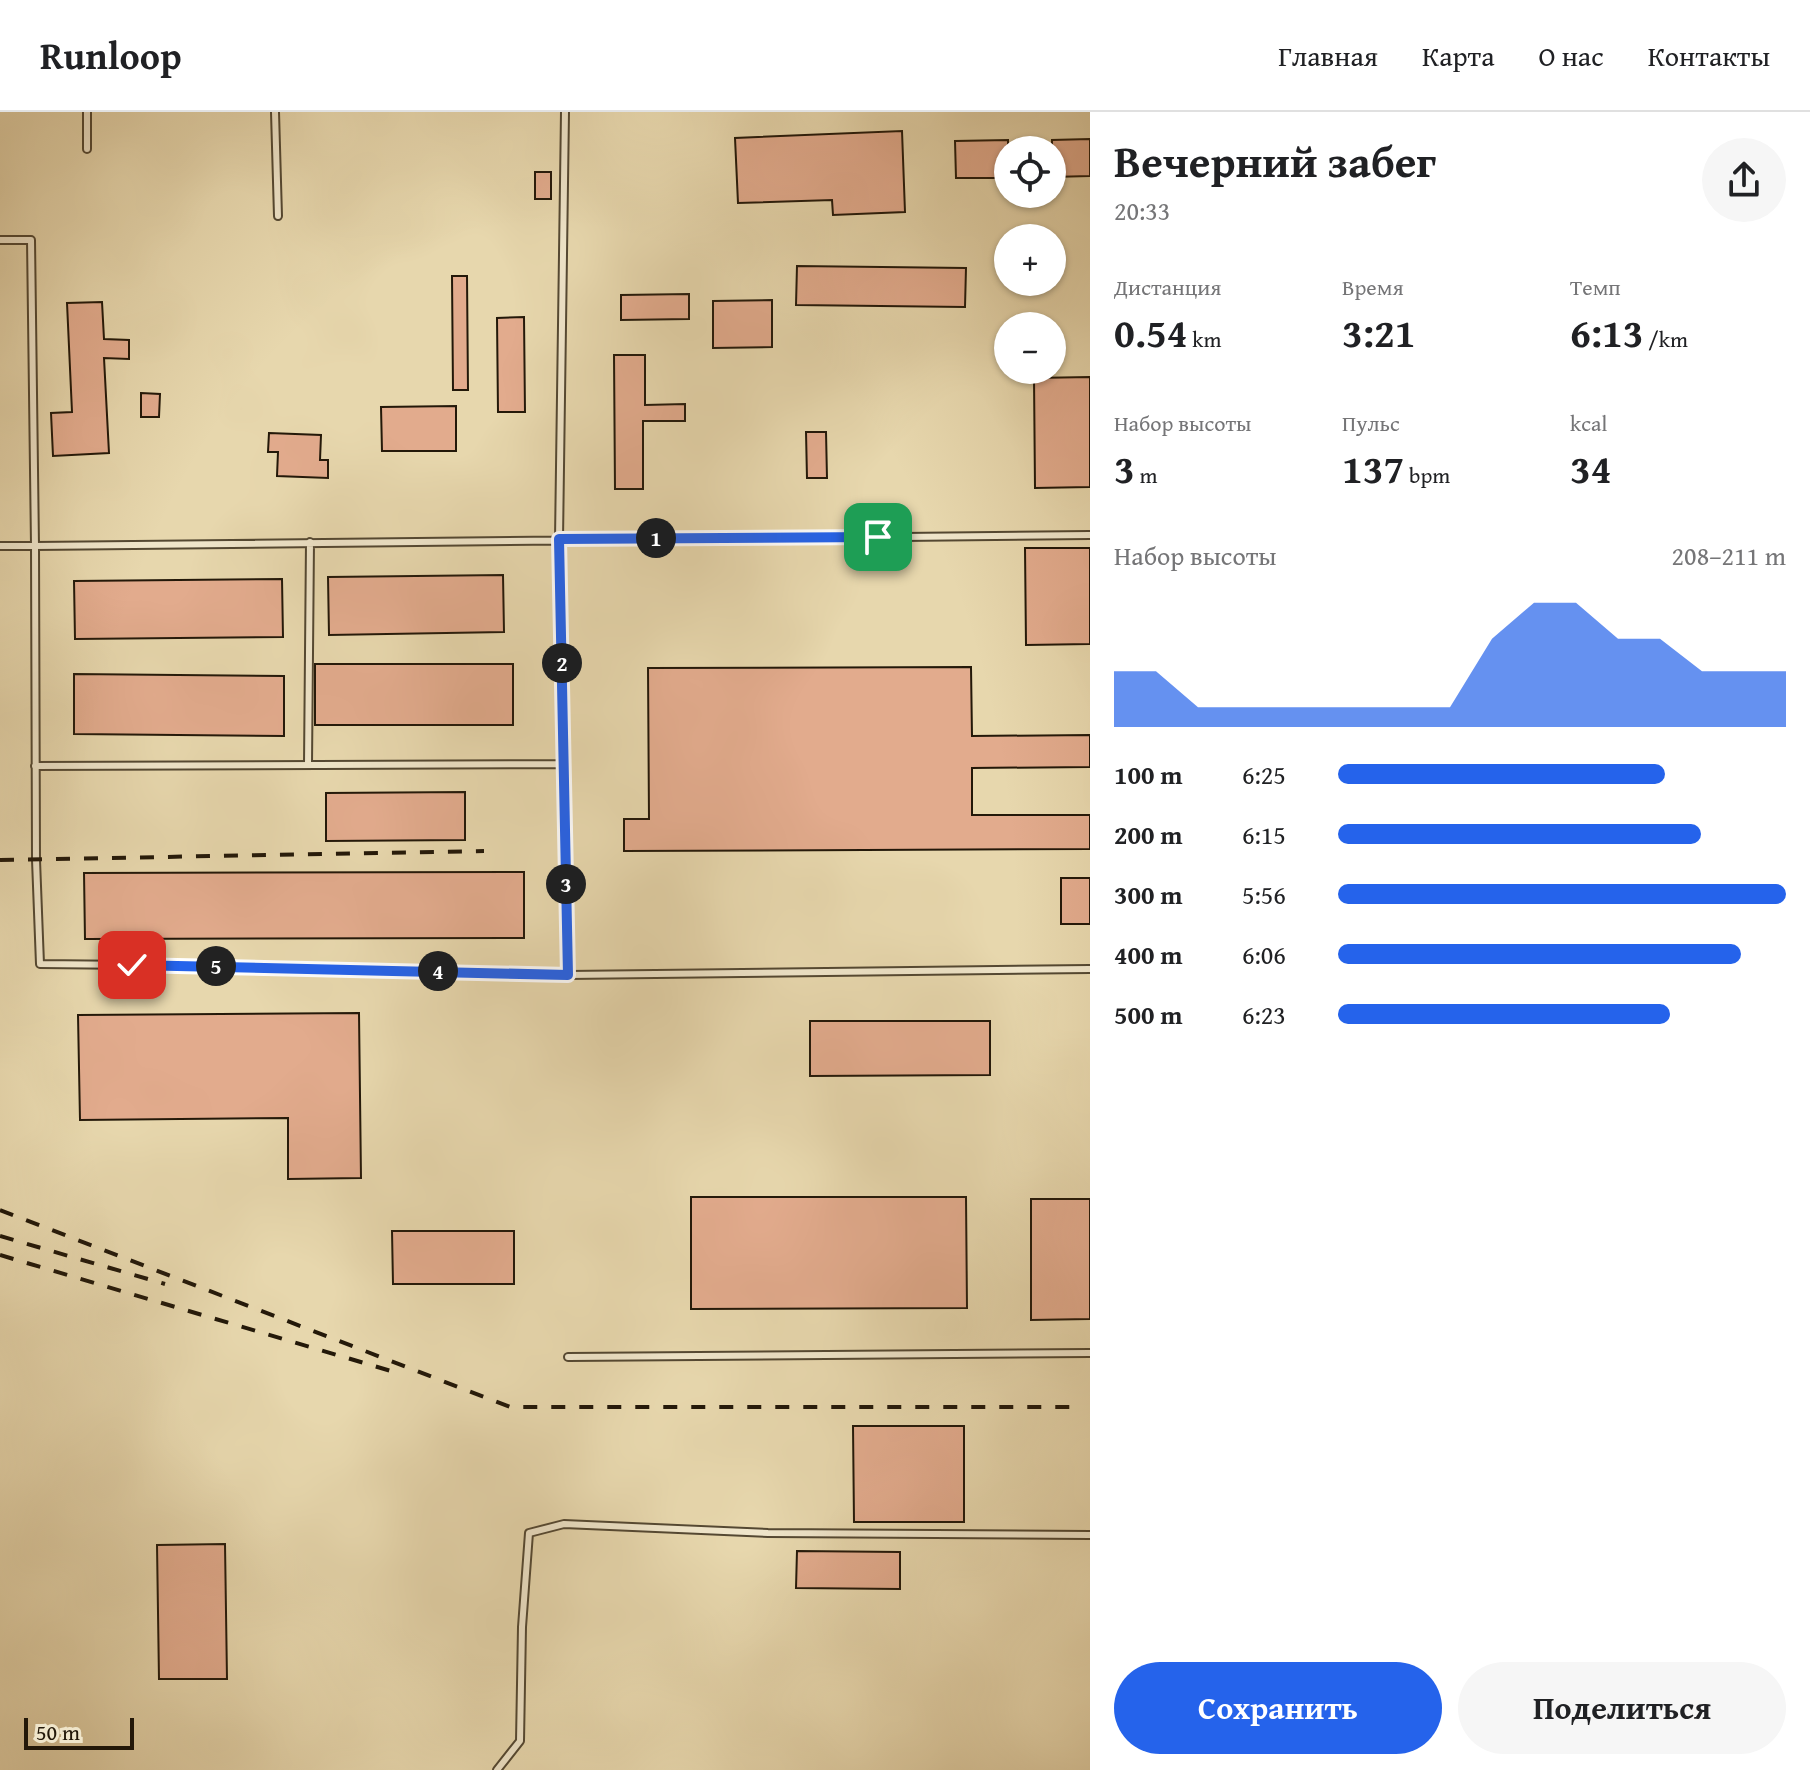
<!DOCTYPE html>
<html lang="ru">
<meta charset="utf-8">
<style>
:root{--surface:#fff;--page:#f6f6f6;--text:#202124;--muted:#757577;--line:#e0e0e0;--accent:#2563eb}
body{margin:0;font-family:"Gentium Book Plus",serif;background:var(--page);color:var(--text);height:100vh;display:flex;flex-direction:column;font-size:30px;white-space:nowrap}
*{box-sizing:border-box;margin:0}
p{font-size:26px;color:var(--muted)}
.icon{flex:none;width:44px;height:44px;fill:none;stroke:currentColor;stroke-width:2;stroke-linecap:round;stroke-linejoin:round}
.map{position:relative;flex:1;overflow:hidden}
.drawer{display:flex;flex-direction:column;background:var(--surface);width:720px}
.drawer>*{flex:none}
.controls{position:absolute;left:994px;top:24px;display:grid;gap:16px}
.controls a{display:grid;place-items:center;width:72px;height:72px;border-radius:50%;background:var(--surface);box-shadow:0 2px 6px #0004;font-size:40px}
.scale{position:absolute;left:24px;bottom:20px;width:110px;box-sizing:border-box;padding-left:8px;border:4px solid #231809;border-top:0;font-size:22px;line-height:28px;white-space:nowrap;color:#231809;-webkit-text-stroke:6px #efe5ca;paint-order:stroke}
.pin{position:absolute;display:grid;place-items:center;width:68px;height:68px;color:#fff;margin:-34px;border-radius:16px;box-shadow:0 4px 12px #0006}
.km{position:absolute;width:40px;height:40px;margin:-20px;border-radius:50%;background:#222;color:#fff;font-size:22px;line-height:40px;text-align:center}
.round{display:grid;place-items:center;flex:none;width:84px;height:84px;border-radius:42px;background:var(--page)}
.overview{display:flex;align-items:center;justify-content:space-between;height:136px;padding:0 24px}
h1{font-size:44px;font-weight:700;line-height:60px}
.stats{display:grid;grid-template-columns:repeat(3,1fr);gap:12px;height:136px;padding:8px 24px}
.stats div{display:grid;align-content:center}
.stats b{font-size:40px;font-weight:700}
.stats small{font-size:22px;font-weight:400}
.stats p{font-size:22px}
.chart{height:224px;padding:16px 24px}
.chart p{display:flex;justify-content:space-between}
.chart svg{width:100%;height:144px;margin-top:8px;fill:var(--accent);opacity:.7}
.button{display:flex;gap:16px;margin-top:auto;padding:16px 24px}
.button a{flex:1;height:92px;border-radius:48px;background:var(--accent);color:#fff;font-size:32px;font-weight:700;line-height:92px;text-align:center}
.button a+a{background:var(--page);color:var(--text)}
ul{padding:0 24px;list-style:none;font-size:26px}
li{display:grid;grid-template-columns:128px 96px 1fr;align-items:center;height:60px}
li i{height:20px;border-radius:10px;background:var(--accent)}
header{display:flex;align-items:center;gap:48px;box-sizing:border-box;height:112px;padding:0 40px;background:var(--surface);border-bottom:2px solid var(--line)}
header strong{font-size:38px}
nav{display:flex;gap:44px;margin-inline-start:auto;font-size:28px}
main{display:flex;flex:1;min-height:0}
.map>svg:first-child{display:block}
.building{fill:#e2ab8d;stroke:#231809;stroke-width:2}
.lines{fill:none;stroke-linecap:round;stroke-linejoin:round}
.service-casing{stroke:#544832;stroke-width:10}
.service{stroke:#efe5ca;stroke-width:6}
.rail{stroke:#231809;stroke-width:4;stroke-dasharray:14 14;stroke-linecap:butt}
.route-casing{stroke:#fff;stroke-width:16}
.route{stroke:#2563eb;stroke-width:10}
</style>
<header>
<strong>Runloop</strong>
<nav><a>Главная</a><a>Карта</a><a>О нас</a><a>Контакты</a></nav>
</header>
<main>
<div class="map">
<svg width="1090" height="1658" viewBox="0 0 1090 1658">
<rect width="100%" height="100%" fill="#e7d7ad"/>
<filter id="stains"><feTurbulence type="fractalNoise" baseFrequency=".0025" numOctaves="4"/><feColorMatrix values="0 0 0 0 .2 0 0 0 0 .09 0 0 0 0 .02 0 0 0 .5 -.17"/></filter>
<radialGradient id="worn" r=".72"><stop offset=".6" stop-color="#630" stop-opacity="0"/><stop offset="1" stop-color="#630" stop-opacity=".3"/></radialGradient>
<path class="building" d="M 902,19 L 905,100 L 833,103 L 832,88 L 738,91 L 735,26 Z
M 1090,27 L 1090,64 L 1052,65 L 1052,28 Z
M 1008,28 L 1008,66 L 956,66 L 955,29 Z
M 535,60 L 551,60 L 551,87 L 535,87 Z
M 797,154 L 966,156 L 965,195 L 796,193 Z
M 452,164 L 467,164 L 468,278 L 453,278 Z
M 689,182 L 689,207 L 621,208 L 621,183 Z
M 772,188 L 772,235 L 713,236 L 713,189 Z
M 102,190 L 104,227 L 129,228 L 129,247 L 104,246 L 109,341 L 53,344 L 51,301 L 72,300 L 67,191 Z
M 524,205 L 525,300 L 498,300 L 497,206 Z
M 614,243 L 645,243 L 645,293 L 685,292 L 685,309 L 643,309 L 643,377 L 615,377 Z
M 1090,265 L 1090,375 L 1035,376 L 1034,266 Z
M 141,281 L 160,282 L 159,305 L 141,305 Z
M 456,294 L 456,339 L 382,339 L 381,295 Z
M 806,320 L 826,320 L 827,366 L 807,366 Z
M 269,321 L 321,323 L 320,348 L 328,348 L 328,366 L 277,364 L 278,340 L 268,340 Z
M 1025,436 L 1090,436 L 1090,532 L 1026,533 Z
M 503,463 L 504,520 L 329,523 L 328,465 Z
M 282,467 L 283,525 L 75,527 L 74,469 Z
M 315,552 L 513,552 L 513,613 L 315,613 Z
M 971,555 L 972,624 L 1090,623 L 1090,655 L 972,656 L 972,703 L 1090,703 L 1090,737 L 624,739 L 624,707 L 649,707 L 648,556 Z
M 74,562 L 284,564 L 284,624 L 74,622 Z
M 465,680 L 465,728 L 326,729 L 326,681 Z
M 524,760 L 524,826 L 85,827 L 84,761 Z
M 1061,766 L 1090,766 L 1090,812 L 1061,812 Z
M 359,901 L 361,1066 L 288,1067 L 288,1006 L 80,1008 L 78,903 Z
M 810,909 L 990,909 L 990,963 L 810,964 Z
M 691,1085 L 966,1085 L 967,1196 L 691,1197 Z
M 1031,1087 L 1090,1087 L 1090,1207 L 1031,1208 Z
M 392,1119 L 514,1119 L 514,1172 L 393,1172 Z
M 853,1314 L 964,1314 L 964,1410 L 854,1410 Z
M 225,1432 L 227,1567 L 159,1567 L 157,1433 Z
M 797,1439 L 900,1440 L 900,1477 L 796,1476 Z"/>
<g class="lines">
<defs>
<path id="service" d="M 87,0 L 87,37
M 275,0 L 278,104
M 565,0 L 559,427 L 568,863 L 314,855 L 40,852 L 36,748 L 35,434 L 1090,423
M 0,128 L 31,128 L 35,434 L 0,434
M 308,653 L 310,430
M 35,654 L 564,652
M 568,863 L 1090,857
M 568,1245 L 1090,1241
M 497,1658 L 520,1629 L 522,1515 L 529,1421 L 564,1412 L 768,1421 L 1090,1423"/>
</defs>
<use href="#service" class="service-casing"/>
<use href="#service" class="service"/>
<path class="rail" d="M 0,748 L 484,739
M 0,1098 L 510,1295 L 1082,1295
M 0,1124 L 165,1172
M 0,1143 L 391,1259"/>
</g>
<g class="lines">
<defs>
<path id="route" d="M 132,853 L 568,863 L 559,427 L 878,425"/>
</defs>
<use href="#route" class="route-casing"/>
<use href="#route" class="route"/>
</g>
<rect width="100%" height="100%" filter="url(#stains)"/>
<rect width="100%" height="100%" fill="url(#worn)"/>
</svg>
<div class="controls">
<a><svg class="icon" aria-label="locate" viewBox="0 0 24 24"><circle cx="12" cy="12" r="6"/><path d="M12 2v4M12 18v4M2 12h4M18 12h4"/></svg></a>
<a>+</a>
<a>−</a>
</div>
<div class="scale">50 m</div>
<div class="pin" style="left:878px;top:425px;background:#1e9e55"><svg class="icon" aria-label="arrive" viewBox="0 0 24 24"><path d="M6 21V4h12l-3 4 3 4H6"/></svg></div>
<div class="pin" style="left:132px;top:853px;background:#d93025"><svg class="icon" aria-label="check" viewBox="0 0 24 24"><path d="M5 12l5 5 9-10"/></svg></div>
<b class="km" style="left:656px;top:426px">1</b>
<b class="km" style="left:562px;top:551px">2</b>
<b class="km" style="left:566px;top:772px">3</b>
<b class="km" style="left:438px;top:859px">4</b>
<b class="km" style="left:216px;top:854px">5</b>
</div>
<section class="drawer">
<div class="overview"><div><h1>Вечерний забег</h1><p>20:33</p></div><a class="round"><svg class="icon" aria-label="share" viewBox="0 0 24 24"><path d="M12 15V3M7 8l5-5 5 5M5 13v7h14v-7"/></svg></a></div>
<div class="stats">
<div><p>Дистанция</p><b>0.54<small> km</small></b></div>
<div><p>Время</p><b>3:21</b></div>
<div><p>Темп</p><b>6:13<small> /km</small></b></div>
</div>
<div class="stats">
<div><p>Набор высоты</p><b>3<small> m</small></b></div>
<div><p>Пульс</p><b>137<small> bpm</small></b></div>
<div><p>kcal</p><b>34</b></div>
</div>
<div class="chart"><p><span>Набор высоты</span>208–211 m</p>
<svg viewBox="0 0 160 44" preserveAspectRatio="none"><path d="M0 44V27L10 27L20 38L30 38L40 38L50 38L60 38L70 38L80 38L90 17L100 6L110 6L120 17L130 17L140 27L150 27L160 27V44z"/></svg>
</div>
<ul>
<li><b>100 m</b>6:25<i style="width:73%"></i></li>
<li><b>200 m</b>6:15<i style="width:81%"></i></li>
<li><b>300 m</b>5:56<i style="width:100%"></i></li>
<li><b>400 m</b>6:06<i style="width:90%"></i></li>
<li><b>500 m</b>6:23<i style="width:74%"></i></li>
</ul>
<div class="button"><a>Сохранить</a><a>Поделиться</a></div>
</section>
</main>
